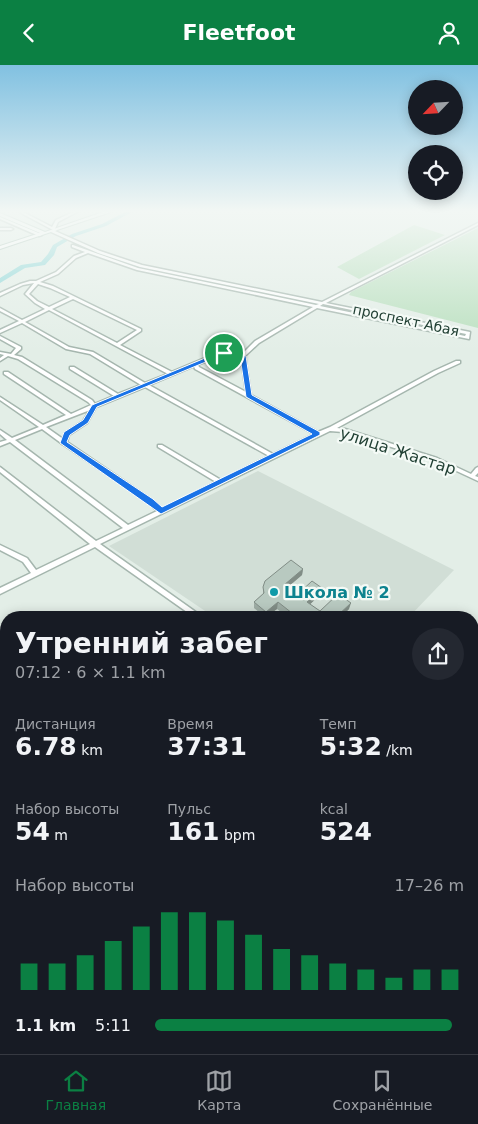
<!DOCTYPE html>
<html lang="ru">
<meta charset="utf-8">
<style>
:root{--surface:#171b24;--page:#242831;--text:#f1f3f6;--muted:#9ea1a6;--line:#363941;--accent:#0b8043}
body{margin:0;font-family:"DejaVu Sans",sans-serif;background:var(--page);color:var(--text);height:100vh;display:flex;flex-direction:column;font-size:19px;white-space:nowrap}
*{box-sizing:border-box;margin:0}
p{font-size:16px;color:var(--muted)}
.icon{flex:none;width:28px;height:28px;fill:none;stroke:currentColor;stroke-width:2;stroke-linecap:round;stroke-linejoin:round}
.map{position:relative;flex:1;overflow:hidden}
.details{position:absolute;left:0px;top:546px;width:479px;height:444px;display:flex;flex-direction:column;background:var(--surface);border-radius:20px 20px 0 0;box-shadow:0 2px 12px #0003}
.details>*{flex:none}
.needle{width:32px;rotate:245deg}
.controls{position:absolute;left:408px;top:15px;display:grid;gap:10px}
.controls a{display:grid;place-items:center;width:55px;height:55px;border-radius:50%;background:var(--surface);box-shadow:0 2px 12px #0003;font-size:25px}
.pin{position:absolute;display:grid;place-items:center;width:42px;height:42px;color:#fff;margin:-21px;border:2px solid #fff;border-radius:50%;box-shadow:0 1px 5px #0007}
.round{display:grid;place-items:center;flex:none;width:52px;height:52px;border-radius:26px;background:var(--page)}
.headline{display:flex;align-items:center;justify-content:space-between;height:85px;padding:0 15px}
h1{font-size:28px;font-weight:600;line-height:38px}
.metrics{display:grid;grid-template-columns:repeat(3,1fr);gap:8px;height:85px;padding:5px 15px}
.metrics div{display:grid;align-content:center}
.metrics b{font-size:25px;font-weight:600}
.metrics small{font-size:14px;font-weight:400}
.metrics p{font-size:14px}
.chart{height:140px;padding:10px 15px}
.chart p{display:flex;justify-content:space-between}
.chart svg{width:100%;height:90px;margin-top:5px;stroke:var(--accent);stroke-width:6}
ul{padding:0 15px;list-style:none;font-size:16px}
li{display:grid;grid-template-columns:80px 60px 1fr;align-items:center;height:38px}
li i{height:12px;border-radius:6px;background:var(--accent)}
header{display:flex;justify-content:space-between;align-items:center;height:65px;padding:0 15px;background:var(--accent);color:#fff;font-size:22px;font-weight:600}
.menu{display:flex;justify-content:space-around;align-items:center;height:70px;border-top:1px solid var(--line);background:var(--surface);font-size:14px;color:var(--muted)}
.menu a{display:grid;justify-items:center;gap:2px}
.menu .selected{color:var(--accent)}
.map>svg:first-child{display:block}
.built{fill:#d1ded6}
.green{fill:#bae0bf}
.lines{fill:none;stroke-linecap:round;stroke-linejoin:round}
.river{fill:#87d5d6;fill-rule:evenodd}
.street-casing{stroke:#a5b6ae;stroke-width:3}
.secondary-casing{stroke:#a0baae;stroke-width:2}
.street{fill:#fff;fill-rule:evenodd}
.secondary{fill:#fff;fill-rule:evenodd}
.wall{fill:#9eada5}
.shaded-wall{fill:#818d86}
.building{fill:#b8c9c0;stroke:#818d86}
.route{fill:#1a73e8;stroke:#fff;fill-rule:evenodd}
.culture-dot{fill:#0f9aa8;stroke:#f4faf6;stroke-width:2}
.labels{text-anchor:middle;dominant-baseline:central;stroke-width:4.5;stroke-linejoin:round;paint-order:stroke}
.far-street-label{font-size:14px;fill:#214034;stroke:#f4faf6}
.street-label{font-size:16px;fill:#214034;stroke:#f4faf6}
.culture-label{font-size:16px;font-weight:bold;fill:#0d838f;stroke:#f4faf6;text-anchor:start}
</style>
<header><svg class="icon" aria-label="back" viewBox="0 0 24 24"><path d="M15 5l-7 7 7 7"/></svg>Fleetfoot<svg class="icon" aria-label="person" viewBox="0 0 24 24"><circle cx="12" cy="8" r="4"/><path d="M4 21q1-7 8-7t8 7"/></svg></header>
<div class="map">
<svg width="478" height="989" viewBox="0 0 478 989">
<rect width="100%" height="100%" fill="#e3eee7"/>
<path class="built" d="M 258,406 L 454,505 L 409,552 L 214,552 L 109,481 Z"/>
<path class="green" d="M 414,160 L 445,170 L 359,214 L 337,202 Z
M 478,163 L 478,263 L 349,230 L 351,227 Z"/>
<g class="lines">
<path class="river" d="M 125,147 L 132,147 L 106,161 L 76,171 L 57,182 L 54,190 L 45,200 L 25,203 L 0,218 L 0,213 L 21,200 L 41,197 L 48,189 L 53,180 L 72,169 L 102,159 Z"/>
<defs>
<path id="street" d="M 23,147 L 52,162 L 56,155 L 73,147 L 77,147 L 58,157 L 55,164 L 57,165 L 55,166 L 100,186 L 142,200 L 322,237 L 478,158 L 478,160 L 326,238 L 470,267 L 469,274 L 317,243 L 259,278 L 245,291 L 251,330 L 318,367 L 330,362 L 434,306 L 456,296 L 460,296 L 460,298 L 438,308 L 337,363 L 345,364 L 437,393 L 471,409 L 476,403 L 478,402 L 478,408 L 475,411 L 478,412 L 478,416 L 433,395 L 343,367 L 330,366 L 100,479 L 200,550 L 201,552 L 194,552 L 95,482 L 0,529 L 0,523 L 31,508 L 23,497 L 0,485 L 0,480 L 27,493 L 36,505 L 90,479 L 0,407 L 0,402 L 96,476 L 123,463 L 10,377 L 0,381 L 0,377 L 7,375 L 0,369 L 0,365 L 12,373 L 39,362 L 0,335 L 0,332 L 43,360 L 66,350 L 4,309 L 4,307 L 8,307 L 71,349 L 91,340 L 88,337 L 18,294 L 8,291 L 0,296 L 0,293 L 4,290 L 0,289 L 0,287 L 11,289 L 16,283 L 0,274 L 0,271 L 21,282 L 21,284 L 14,290 L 22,292 L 92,335 L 95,339 L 114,331 L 70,304 L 70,302 L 74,302 L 118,329 L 141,320 L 90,289 L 66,284 L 22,258 L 0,268 L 0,265 L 19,256 L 0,246 L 0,243 L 22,255 L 45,244 L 35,238 L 25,229 L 34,218 L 23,220 L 0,231 L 0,228 L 20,219 L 30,216 L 36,216 L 56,207 L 74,191 L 85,187 L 72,182 L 72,180 L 73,180 L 138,203 L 316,240 L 319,239 L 140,202 L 98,188 L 51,167 L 51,165 L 53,165 L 19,147 ZM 88,188 L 137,205 L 313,242 L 255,276 L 242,289 L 230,286 L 222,286 L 172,307 L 120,280 L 141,266 L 141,264 L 53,221 L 40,217 L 58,209 L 76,193 ZM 38,219 L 50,223 L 70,232 L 49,242 L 37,236 L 29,229 ZM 73,234 L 137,265 L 117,278 L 52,244 ZM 323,239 L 466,269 L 465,271 L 320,241 ZM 49,245 L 168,309 L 145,318 L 93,287 L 69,282 L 25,257 ZM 225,288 L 230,288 L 241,292 L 246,327 L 199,302 L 198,300 ZM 194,301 L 195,304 L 314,369 L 273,389 L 149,320 ZM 145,322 L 269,391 L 221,415 L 162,380 L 158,380 L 158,382 L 216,417 L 162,444 L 152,435 L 67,377 L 69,370 L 87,358 L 96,342 ZM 90,345 L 83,356 L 65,368 L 63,374 L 46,362 ZM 42,364 L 61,378 L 62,379 L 64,380 L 148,437 L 157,446 L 128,460 L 15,375 Z
M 0,152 L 41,169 L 42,170 L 39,171 L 0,154 Z
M 0,163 L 11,163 L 13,164 L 11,165 L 0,165 Z
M 6,669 L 6,677 L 0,681 L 0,672 Z
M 472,730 L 478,733 L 478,742 L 472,739 Z
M 478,860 C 478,867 478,875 472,879 C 472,871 470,863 478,860 Z
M 6,894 L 6,905 L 0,909 L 0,898 Z
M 110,984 L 122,984 L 119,989 L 107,989 Z
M 400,984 L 411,984 L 409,989 L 398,989 Z"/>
<path id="secondary" d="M 103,147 L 111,147 L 0,184 L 0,181 L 40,168 L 0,151 L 0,148 L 45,167 Z
M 0,637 C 8,640 7,649 6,656 C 0,653 0,645 0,637 Z
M 273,984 L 289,984 L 291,989 L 275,989 Z"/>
</defs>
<use href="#street" class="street-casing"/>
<use href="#secondary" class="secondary-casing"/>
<use href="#street" class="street"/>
<use href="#secondary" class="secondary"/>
</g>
<path class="wall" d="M 303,504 L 302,510 L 287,523 L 297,530 L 320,530 L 310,539 L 320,546 L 349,544 L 341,552 L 288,552 L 277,544 L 265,552 L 254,543 L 254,537 L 263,529 L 263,522 Z"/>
<path class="shaded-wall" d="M 303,504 L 302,510 L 283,526 L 284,520 Z
M 322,523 L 320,530 L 306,543 L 307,537 Z
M 278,537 L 277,544 L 266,552 L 266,547 Z
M 351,538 L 349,544 L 341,552 L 336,552 Z"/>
<path class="building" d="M 291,495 L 303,504 L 284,520 L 297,530 L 312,516 L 322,523 L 307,537 L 320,546 L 338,529 L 351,538 L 336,552 L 297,552 L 278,537 L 266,547 L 254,537 L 264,528 L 263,522 L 265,516 Z"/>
<linearGradient id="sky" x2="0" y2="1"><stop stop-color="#81c1e1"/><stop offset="0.51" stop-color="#f2f7f4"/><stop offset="1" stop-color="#f2f7f4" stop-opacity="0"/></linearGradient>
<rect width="478" height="286" fill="url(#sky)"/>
<path class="route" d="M 230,285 L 246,291 L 252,330 L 320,367 L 320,370 L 161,449 L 60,378 L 64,367 L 83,355 L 92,340 L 222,286 ZM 225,289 L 230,289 L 240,292 L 246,332 L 312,369 L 162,442 L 153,434 L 67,377 L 70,370 L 88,358 L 97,342 Z"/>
<circle class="culture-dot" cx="274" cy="527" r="5"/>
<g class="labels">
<g class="far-street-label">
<text transform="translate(406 255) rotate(12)">проспект Абая</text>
</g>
<g class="street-label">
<text transform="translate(398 386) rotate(18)">улица Жастар</text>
</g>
<g class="culture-label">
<text x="284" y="527">Школа № 2</text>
</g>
</g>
</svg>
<div class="controls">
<a><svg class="needle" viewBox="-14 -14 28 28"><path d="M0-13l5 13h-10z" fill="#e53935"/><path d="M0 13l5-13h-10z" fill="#9ea1a6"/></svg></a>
<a><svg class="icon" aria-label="locate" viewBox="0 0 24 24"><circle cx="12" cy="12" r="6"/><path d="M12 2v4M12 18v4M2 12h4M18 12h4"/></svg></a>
</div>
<div class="pin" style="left:224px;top:288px;background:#1e9e55"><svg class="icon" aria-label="arrive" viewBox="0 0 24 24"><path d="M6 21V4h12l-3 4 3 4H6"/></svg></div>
<section class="details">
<div class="headline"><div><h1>Утренний забег</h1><p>07:12 · 6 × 1.1 km</p></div><a class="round"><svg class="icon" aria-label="share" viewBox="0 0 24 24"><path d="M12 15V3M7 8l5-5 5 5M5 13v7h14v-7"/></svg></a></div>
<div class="metrics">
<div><p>Дистанция</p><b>6.78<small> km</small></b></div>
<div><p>Время</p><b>37:31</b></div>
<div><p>Темп</p><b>5:32<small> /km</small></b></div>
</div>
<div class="metrics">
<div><p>Набор высоты</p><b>54<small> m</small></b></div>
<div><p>Пульс</p><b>161<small> bpm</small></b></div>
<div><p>kcal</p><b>524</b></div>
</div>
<div class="chart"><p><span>Набор высоты</span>17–26 m</p>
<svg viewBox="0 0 160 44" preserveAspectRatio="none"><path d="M5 44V31M15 44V31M25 44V27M35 44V20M45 44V13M55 44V6M65 44V6M75 44V10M85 44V17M95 44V24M105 44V27M115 44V31M125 44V34M135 44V38M145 44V34M155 44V34"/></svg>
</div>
<ul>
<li><b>1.1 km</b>5:11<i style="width:96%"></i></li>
</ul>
</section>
</div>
<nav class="menu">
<a class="selected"><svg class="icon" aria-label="home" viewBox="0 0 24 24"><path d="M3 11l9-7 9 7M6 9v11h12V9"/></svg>Главная</a>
<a><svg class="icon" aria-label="map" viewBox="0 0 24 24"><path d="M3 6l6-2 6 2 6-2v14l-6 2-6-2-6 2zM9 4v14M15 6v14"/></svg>Карта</a>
<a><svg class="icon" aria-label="saved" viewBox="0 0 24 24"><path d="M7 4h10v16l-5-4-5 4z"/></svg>Сохранённые</a>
</nav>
